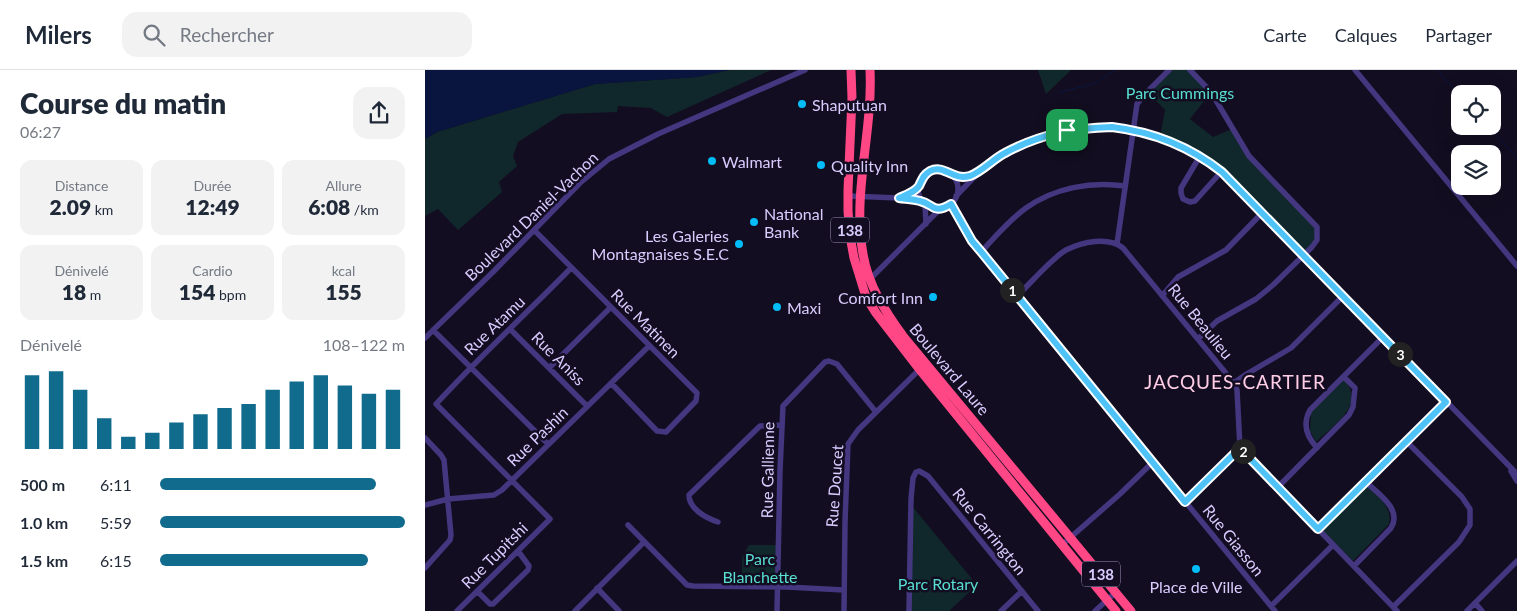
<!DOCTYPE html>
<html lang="fr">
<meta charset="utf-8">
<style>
:root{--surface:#fff;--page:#f2f2f3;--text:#1f2937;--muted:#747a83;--line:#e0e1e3;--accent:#116b8d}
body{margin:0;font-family:Lato,sans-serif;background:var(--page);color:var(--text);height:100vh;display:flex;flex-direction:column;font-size:19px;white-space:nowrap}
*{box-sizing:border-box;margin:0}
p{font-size:16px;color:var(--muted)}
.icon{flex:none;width:28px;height:28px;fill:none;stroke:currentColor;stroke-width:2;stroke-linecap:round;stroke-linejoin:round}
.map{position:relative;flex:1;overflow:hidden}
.side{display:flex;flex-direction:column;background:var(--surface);width:425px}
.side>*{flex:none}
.tools{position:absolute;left:1026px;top:15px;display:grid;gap:10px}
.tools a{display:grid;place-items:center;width:50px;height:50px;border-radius:10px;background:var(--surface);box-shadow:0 5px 20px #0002;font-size:25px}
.pin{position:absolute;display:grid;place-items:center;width:42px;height:42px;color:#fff;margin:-21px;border-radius:10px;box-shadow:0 2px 8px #0006}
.km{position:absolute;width:25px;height:25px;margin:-12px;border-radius:50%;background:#222;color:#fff;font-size:14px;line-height:25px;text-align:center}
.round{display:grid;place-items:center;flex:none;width:52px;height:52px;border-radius:15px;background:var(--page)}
.head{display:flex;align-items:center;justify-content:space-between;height:85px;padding:0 20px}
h1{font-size:28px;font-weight:800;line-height:38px}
.stats{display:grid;grid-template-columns:repeat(3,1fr);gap:8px;height:85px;padding:5px 20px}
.stats div{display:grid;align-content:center;border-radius:12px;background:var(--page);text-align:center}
.stats b{font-size:21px;font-weight:800}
.stats small{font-size:14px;font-weight:400}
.stats p{font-size:14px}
.chart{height:140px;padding:10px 20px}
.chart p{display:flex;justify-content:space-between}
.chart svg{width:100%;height:90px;margin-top:5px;stroke:var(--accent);stroke-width:6}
ul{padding:0 20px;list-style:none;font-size:16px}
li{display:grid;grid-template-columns:80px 60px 1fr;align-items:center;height:38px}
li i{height:12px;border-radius:6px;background:var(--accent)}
header{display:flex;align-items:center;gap:30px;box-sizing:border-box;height:70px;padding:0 25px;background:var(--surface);border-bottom:1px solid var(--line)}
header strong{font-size:24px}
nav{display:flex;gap:28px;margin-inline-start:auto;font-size:18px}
.search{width:350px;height:45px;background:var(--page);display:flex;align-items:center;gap:12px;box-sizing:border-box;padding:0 18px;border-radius:15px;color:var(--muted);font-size:19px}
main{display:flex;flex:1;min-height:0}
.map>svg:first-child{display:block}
.green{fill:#10282b}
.water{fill:#09153e}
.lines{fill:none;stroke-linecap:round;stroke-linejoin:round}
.stream{stroke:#09153e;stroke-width:1}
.minor{stroke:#443780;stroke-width:5.5}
.highway{stroke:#ff4785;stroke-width:9}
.route-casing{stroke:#fff;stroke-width:10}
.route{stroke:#4fc3f7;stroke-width:6}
.poi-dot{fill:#00bcf7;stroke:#130d21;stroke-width:2}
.labels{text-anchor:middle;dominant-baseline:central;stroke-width:5;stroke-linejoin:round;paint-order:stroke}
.shield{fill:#130d21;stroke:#9e93bc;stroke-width:1}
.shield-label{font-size:15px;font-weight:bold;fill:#d9ccff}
.park-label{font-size:16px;fill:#58dfd1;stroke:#130d21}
.poi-label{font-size:16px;fill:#d9ccff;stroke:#130d21;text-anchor:start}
.street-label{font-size:16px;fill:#d9ccff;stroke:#130d21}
.quarter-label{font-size:19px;letter-spacing:1px;fill:#ffcee6;stroke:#130d21}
</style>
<header>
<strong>Milers</strong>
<div class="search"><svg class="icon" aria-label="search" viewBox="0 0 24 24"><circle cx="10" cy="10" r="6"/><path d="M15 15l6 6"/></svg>Rechercher</div>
<nav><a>Carte</a><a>Calques</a><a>Partager</a></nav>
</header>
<main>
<section class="side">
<div class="head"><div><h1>Course du matin</h1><p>06:27</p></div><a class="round"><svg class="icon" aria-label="share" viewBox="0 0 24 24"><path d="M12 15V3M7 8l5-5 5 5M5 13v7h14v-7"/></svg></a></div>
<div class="stats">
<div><p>Distance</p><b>2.09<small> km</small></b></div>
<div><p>Durée</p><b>12:49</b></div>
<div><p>Allure</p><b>6:08<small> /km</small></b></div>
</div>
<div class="stats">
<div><p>Dénivelé</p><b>18<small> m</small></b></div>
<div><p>Cardio</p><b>154<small> bpm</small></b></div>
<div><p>kcal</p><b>155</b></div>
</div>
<div class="chart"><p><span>Dénivelé</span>108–122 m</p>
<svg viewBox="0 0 160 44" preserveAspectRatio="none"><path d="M5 44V8M15 44V6M25 44V15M35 44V29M45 44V38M55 44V36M65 44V31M75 44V27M85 44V24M95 44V22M105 44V15M115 44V11M125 44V8M135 44V13M145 44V17M155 44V15"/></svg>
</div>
<ul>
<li><b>500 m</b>6:11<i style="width:88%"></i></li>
<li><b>1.0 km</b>5:59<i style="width:100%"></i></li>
<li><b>1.5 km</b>6:15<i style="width:85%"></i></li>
</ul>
</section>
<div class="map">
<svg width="1092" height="541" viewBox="0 0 1092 541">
<rect width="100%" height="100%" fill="#130d21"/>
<path class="green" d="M 304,0 L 346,0 L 242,47 L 226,38 L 193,36 L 192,42 L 137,44 L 93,72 L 88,86 L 92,96 L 74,112 L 77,122 L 33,160 L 13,139 L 0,146 L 0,69 L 12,62 L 170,14 L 272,7 Z
M 613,0 L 646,0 L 621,24 Z
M 744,0 L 765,0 L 786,22 L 765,49 L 788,67 L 807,59 L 819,80 L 892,157 L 893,166 L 878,185 L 786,93 L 735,67 L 740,40 L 722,21 Z
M 919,310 C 942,334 908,356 891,372 L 885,361 L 886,342 Z
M 940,414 C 951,425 968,436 964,454 L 928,491 L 896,459 Z
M 487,436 L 552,515 L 524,541 L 485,541 Z
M 324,475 L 354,475 L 352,519 L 317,517 L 317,487 Z"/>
<path class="water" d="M 0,0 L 304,0 L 272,7 L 170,14 L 12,62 L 0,69 Z"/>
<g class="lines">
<path class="stream" d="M 1012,0 L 1035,25
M 634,22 L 669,14 L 690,0
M 1063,56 L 1092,88"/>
<path class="minor" d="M 765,0 L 786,22 L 824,86 L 892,157 L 892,170 L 887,177 L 848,215 L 831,229 L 792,251 L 773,269
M 930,0 L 1092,196
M 775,86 L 756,118 L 756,123 L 758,129 L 765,132 L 770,131 L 797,101
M493 119a20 20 0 1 1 40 0a20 20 0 1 1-40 0Z
M 526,104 C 546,112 554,99 569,89 C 575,85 583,81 589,78 C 662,44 734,53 797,101 L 1092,404
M 423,126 L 474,128 L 498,131
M 531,126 L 554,102
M 474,128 L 485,123 L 493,117
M 500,134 L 501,154
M 526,134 L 536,153 L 558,185 L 850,541
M 109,160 L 272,323 L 271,331 L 241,362 L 232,361 L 186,313
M 692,174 L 712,34 L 719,25 L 744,0
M 556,182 C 570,167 584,150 601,138 C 629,118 666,111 700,116
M 445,209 L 516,138
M 592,226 C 605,214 627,188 641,180 C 657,172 683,166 698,178 L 809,313 L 812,320 L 815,378 L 972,541
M 737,226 L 753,207 L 801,180 L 837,143
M 8,260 L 123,374
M 86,260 L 162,336
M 0,268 L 69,201 L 155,113 L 184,89 L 233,64 L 380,0
M 124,298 L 186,237
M 809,313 L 820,305 L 866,278 L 918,226
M 0,368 L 16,385 L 19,390 L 26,465 L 25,470 L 0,498
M 892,378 C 882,367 877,354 885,340 L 958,267
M 1086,401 L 1092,411
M 853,417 L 924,345 L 928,337 L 930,318 L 919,307
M 760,432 L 815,378
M 0,435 L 23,429 L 69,425 L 77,420 L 224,276
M 293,452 C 281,448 264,439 264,425 L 335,356 L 356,355
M 203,455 L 262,515 L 268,516 L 362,517 L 419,520
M 893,459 L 1021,332
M 638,474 L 695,424 L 728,392
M 929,496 L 966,458 C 978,439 952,423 940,411
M 172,518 L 194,541
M 52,521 L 65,534 L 68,534 L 103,500 L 104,496 L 93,481
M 1050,533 L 1057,541
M 846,536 L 908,475
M 968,537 L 1034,472 L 1045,455 L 1045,439 L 1037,427 L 981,371
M 32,541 L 125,449 L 11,334 C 54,287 101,244 146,198
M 150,541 L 219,472
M 352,541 L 355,400 L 358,336 L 400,292 L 404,291 L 412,294 L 451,342
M 419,541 L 420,452 L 423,374 L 433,360 L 496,298
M 484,541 L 486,429 L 488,408 L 491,402 L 494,401 L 503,406 L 613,541
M 576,541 L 597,521
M 670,541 L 691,522
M 1042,541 L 1092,491"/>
<path class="highway" d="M 426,0 L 427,28 L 423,120 L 423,141 L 425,166 L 429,188 L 441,227 L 451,243 L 495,300 L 691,541
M 445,0 C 448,62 427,123 438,184 C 443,215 460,241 478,266 L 706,541"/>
</g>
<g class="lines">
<defs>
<path id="route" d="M 687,57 C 729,62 764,76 797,102 L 1021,332 L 893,459 L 815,378 L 760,432 L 558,184 L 547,171 L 526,134 C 508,145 509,134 495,131 C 488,129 481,129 474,128 C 481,125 490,122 494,116 C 497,110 498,105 505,101 C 520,94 527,111 545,106 C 558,101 568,89 580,83 C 615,64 648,58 687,57 Z"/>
</defs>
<use href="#route" class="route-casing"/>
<use href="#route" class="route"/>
</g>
<g class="poi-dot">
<circle cx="377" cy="34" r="5"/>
<circle cx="287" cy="91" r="5"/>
<circle cx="396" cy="95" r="5"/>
<circle cx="329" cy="152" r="5"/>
<circle cx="314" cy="174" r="5"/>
<circle cx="508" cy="227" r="5"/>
<circle cx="352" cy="237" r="5"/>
<circle cx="771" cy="499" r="5"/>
</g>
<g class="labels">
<g class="shield">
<rect x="406" y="147.5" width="38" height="25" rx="4"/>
<rect x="657" y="491.5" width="38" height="25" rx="4"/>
</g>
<g class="shield-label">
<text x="425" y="160">138</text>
<text x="676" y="504">138</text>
</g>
<g class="park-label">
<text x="755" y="22">Parc Cummings</text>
<text x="335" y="488">Parc<tspan x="335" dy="18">Blanchette</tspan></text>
<text x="513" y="513">Parc Rotary</text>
</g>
<g class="poi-label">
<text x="387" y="34">Shaputuan</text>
<text x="297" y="91">Walmart</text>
<text x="406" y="95">Quality Inn</text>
<text x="339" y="143">National<tspan x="339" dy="18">Bank</tspan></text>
<text x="304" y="165" text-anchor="end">Les Galeries<tspan x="304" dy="18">Montagnaises S.E.C</tspan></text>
<text x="498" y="227" text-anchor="end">Comfort Inn</text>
<text x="362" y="237">Maxi</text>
<text x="771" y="516" text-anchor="middle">Place de Ville</text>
</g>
<g class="street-label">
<text transform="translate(106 146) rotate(-44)">Boulevard Daniel-Vachon</text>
<text transform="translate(776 251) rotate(51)">Rue Beaulieu</text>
<text transform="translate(221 253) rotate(45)">Rue Matinen</text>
<text transform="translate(69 255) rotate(-44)">Rue Atamu</text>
<text transform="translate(134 288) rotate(45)">Rue Aniss</text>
<text transform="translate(525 299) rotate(50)">Boulevard Laure</text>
<text transform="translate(112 366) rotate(-44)">Rue Pashin</text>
<text transform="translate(342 400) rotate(-89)">Rue Gallienne</text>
<text transform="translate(409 416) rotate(-86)">Rue Doucet</text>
<text transform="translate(565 461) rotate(51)">Rue Carrington</text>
<text transform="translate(809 470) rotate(51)">Rue Giasson</text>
<text transform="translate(69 485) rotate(-45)">Rue Tupitshi</text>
</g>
<g class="quarter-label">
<text x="810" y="311">JACQUES-CARTIER</text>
</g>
</g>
</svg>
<div class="tools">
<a><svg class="icon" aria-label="locate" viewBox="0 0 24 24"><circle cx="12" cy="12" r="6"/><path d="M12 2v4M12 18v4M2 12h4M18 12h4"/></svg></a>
<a><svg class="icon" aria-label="layers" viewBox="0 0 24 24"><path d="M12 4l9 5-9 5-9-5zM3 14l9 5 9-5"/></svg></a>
</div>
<div class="pin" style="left:642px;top:60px;background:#1e9e55"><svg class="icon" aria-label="arrive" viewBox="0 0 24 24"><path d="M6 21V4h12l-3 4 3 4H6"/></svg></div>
<b class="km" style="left:587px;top:220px">1</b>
<b class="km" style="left:818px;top:381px">2</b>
<b class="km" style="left:975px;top:284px">3</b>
</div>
</main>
